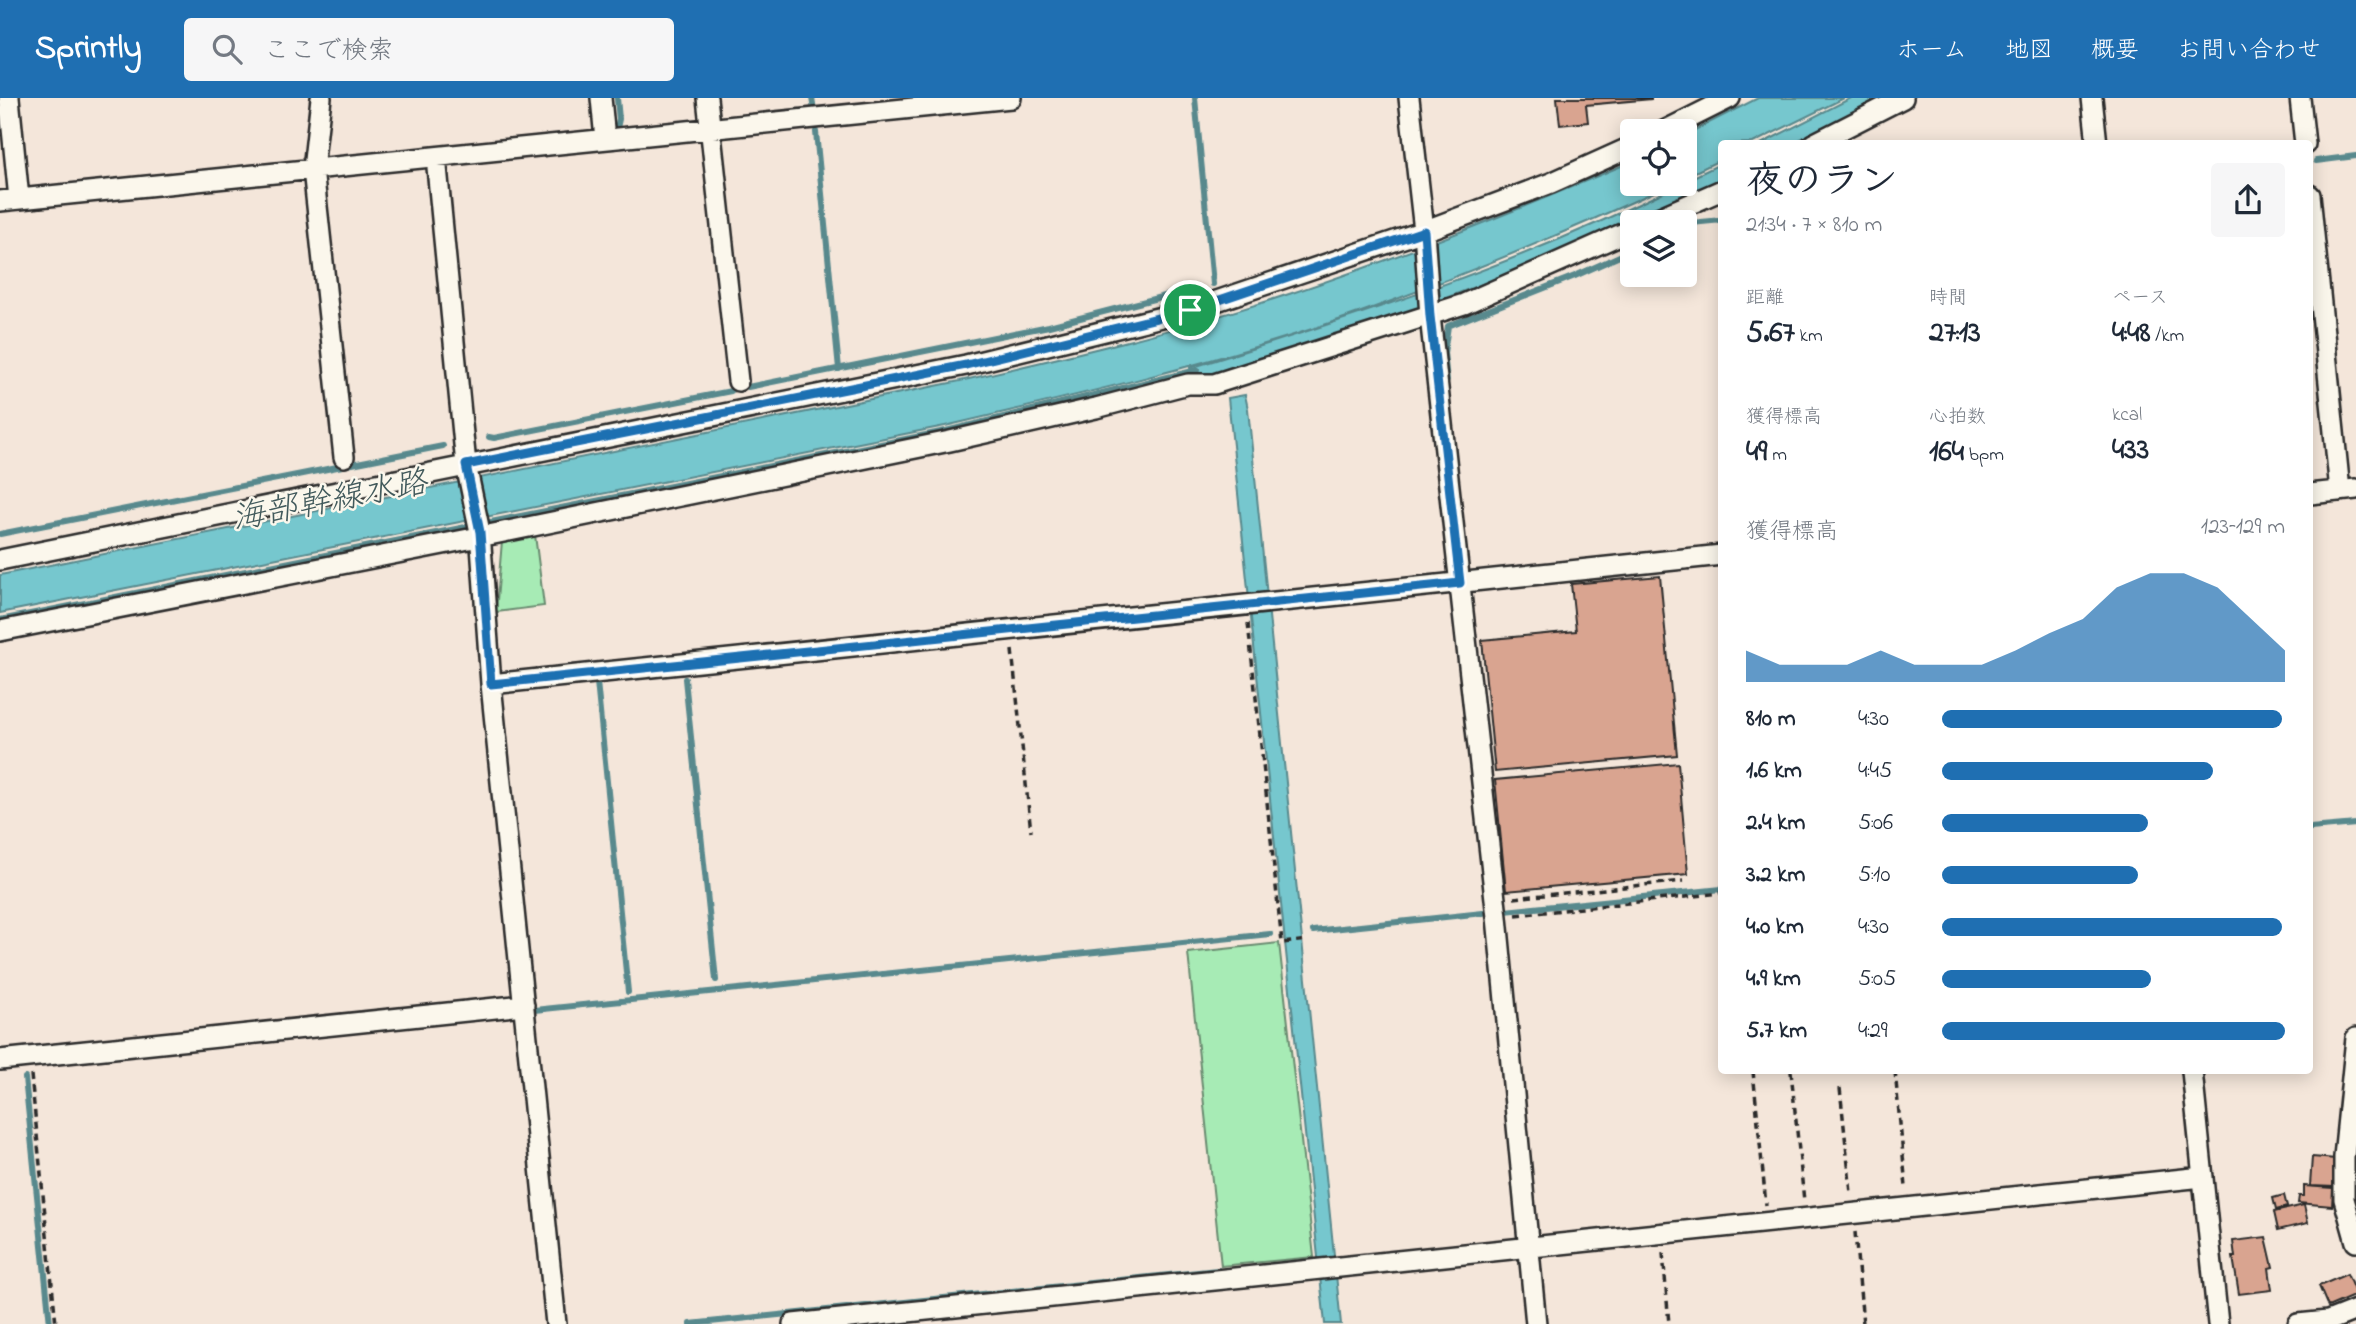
<!DOCTYPE html>
<html lang="ja">
<meta charset="utf-8">
<style>
:root{--surface:#fff;--page:#f6f6f7;--text:#1f2937;--muted:#747a83;--accent:#1f6fb2}
body{margin:0;font-family:"Indie Flower","Klee One",sans-serif;background:var(--page);color:var(--text);height:100vh;display:flex;flex-direction:column;font-size:26px;white-space:nowrap}
*{box-sizing:border-box;margin:0}
p{font-size:23px;color:var(--muted)}
.icon{flex:none;width:38px;height:38px;fill:none;stroke:currentColor;stroke-width:2;stroke-linecap:round;stroke-linejoin:round}
.map{position:relative;flex:1;overflow:hidden}
.sheet{position:absolute;left:1718px;top:42px;width:595px;height:934px;display:flex;flex-direction:column;background:var(--surface);border-radius:7px;box-shadow:0 4px 18px #0003}
.sheet>*{flex:none}
.buttons{position:absolute;left:1620px;top:21px;display:grid;gap:14px}
.buttons a{display:grid;place-items:center;width:77px;height:77px;border-radius:7px;background:var(--surface);box-shadow:0 4px 18px #0003;font-size:35px}
.pin{position:absolute;display:grid;place-items:center;width:60px;height:60px;color:#fff;margin:-30px;border:4px solid #fff;border-radius:50%;box-shadow:0 2px 7px #0007}
.round{display:grid;place-items:center;flex:none;width:74px;height:74px;border-radius:7px;background:var(--page)}
.overview{display:flex;align-items:center;justify-content:space-between;height:119px;padding:0 28px}
h1{font-size:38px;font-weight:800;line-height:52px}
.metrics{display:grid;grid-template-columns:repeat(3,1fr);gap:10px;height:119px;padding:7px 28px}
.metrics div{display:grid;align-content:center}
.metrics b{font-size:30px;font-weight:800}
.metrics small{font-size:19px;font-weight:400}
.metrics p{font-size:19px}
.chart{height:196px;padding:14px 28px}
.chart p{display:flex;justify-content:space-between}
.chart svg{width:100%;height:126px;margin-top:7px;fill:var(--accent);opacity:.7}
ul{padding:0 28px;list-style:none;font-size:23px}
li{display:grid;grid-template-columns:112px 84px 1fr;align-items:center;height:52px}
li i{height:18px;border-radius:9px;background:var(--accent)}
header{display:flex;align-items:center;gap:42px;box-sizing:border-box;height:98px;padding:0 35px;background:var(--accent);color:#fff}
header strong{font-size:33px}
nav{display:flex;gap:38px;margin-inline-start:auto;font-size:24px}
.search{width:490px;height:63px;background:var(--page);display:flex;align-items:center;gap:18px;box-sizing:border-box;padding:0 24px;border-radius:7px;color:var(--muted);font-size:26px}
.map>svg:first-child{display:block}
.green{fill:#a7ebb5;stroke:#698b70;stroke-width:2}
.water{fill:#76c7ce;stroke:#58898d;stroke-width:2}
.lines{fill:none;stroke-linecap:round;stroke-linejoin:round}
.stream{stroke:#58898d;stroke-width:6}
.building{fill:#d9a490;stroke:#2b2b2b;stroke-width:2}
.street-casing{stroke:#2b2b2b;stroke-width:24}
.path{stroke:#2b2b2b;stroke-width:3.5;stroke-dasharray:7 5;stroke-linecap:butt}
.street{stroke:#fbf7ec;stroke-width:19}
.route-casing{stroke:#fff;stroke-width:14}
.route{stroke:#1f6fb2;stroke-width:9}
.labels{text-anchor:middle;dominant-baseline:central;stroke-width:5;stroke-linejoin:round;paint-order:stroke}
.water-label{font-size:33px;font-style:italic;fill:#425a5c;stroke:#fbf7ec}
</style>
<header>
<strong>Sprintly</strong>
<div class="search"><svg class="icon" aria-label="search" viewBox="0 0 24 24"><circle cx="10" cy="10" r="6"/><path d="M15 15l6 6"/></svg>ここで検索</div>
<nav><a>ホーム</a><a>地図</a><a>概要</a><a>お問い合わせ</a></nav>
</header>
<div class="map">
<svg width="2356" height="1226" viewBox="0 0 2356 1226">
<rect width="100%" height="100%" fill="#f4e6da"/>
<filter id="ink" filterUnits="userSpaceOnUse"><feTurbulence type="fractalNoise" baseFrequency=".0143" numOctaves="2"/><feDisplacementMap in="SourceGraphic" scale="14" xChannelSelector="R" yChannelSelector="G"/><feConvolveMatrix kernelMatrix="1 2 1 2 8 2 1 2 1" color-interpolation-filters="sRGB"/></filter>
<g filter="url(#ink)">
<path class="green" d="M 535,437 L 544,508 L 496,514 L 502,443 Z
M 1279,845 L 1314,1159 L 1221,1168 L 1188,855 Z"/>
<path class="water" d="M 1758,0 L 1844,0 L 1753,45 L 1722,46 L 1722,61 L 1685,79 L 1685,37 Z
M 1851,0 L 1881,0 L 1793,45 L 1761,46 Z
M 1633,63 L 1633,86 L 1672,86 C 1556,139 1439,188 1318,229 C 1196,270 1070,299 945,328 L 0,515 L 0,477 L 960,283 C 1069,258 1177,233 1283,198 C 1402,159 1518,112 1633,63 Z
M 1722,65 L 1722,81 C 1603,140 1480,189 1355,233 C 1328,243 1301,251 1274,260 C 1245,268 1222,277 1191,277 L 1190,270 C 1357,219 1524,164 1680,86 L 1685,86 L 1685,83 Z
M 1245,297 L 1248,311 L 1341,1226 L 1325,1226 L 1228,300 Z"/>
<g class="lines">
<path class="stream" d="M 812,0 L 814,12
M 1195,0 L 1213,186
M 617,30 L 619,21 L 617,0
M 816,34 L 839,271
M 2316,63 L 2356,58
M 1685,128 L 1691,125 L 1722,122
M 1447,282 L 1444,255 L 1448,228 L 1575,178 L 1633,152
M 748,289 L 1049,228 L 1196,190
M 489,339 L 494,340 L 731,293
M 0,436 L 443,348
M 0,522 L 946,333 L 1197,272
M 685,581 L 716,882
M 597,584 L 628,894
M 2310,730 L 2356,726
M 1505,813 L 1722,791
M 1313,833 L 1483,815
M 534,912 L 1270,836
M 25,980 L 50,1226
M 690,1226 L 1218,1172"/>
</g>
<path class="building" d="M 1557,0 L 1651,0 L 1651,1 L 1586,7 L 1588,24 L 1560,27 Z
M 1660,478 L 1677,657 L 1495,674 L 1482,542 L 1576,533 L 1571,486 Z
M 1678,665 L 1688,776 L 1506,793 L 1495,682 Z
M 2356,1047 L 2356,1079 L 2352,1078 Z
M 2312,1059 L 2336,1061 L 2335,1089 L 2310,1088 Z
M 2304,1088 L 2333,1090 L 2332,1108 L 2298,1105 L 2299,1098 L 2304,1098 Z
M 2284,1097 L 2287,1109 L 2276,1112 L 2273,1100 Z
M 2304,1107 L 2308,1125 L 2278,1132 L 2274,1114 Z
M 2266,1139 L 2273,1169 L 2269,1170 L 2272,1192 L 2239,1196 L 2233,1159 L 2235,1159 L 2233,1143 Z
M 2347,1176 L 2356,1197 L 2328,1209 L 2319,1188 Z"/>
<g class="lines">
<defs>
<path id="street" d="M 9,0 L 19,101
M 321,0 L 313,71 L 344,359
M 601,0 L 605,41
M 707,0 L 738,283
M 1409,0 L 1424,133 L 1430,218 L 1497,819 L 1536,1226
M 2092,0 L 2097,46
M 2300,0 L 2305,46
M 1664,33 L 1730,0
M 1813,46 L 1903,0
M 436,59 L 466,367 L 480,434 L 491,586 L 556,1226
M 2310,97 L 2340,393
M 0,103 L 1011,0
M 1649,124 L 1722,92
M 2310,396 L 2356,391
M 0,462 L 966,267 L 1190,212 L 1424,133 L 1551,85 L 1633,48
M 0,533 L 479,439 L 950,343 L 1096,310 L 1188,286 L 1214,286 L 1464,206 L 1633,131
M 491,586 L 1722,457
M 2356,940 L 2344,1059 L 2344,1101 L 2356,1144
M 0,962 L 524,907
M 2192,973 L 2218,1226
M 793,1226 L 2203,1079
M 2298,1226 L 2328,1223 L 2356,1212"/>
</defs>
<use href="#street" class="street-casing"/>
<path class="path" d="M 1248,525 L 1282,845 L 1308,842
M 1012,552 L 1031,734
M 1514,800 L 1684,783
M 1516,817 L 1722,795
M 1753,973 L 1766,1107
M 1791,973 L 1804,1103
M 1895,973 L 1906,1089
M 31,977 L 56,1226
M 1840,990 L 1851,1095
M 1855,1134 L 1863,1226
M 1663,1155 L 1669,1226"/>
<use href="#street" class="street"/>
</g>
</g>
<g class="lines" filter="url(#ink)">
<defs>
<path id="route" d="M 1424,133 L 1430,218 L 1460,485 L 491,586 L 480,434 L 466,367 L 966,267 L 1190,212 Z"/>
</defs>
<use href="#route" class="route-casing"/>
<use href="#route" class="route"/>
</g>
<g class="labels">
<g class="water-label">
<text transform="translate(330 404) rotate(-11)">海部幹線水路</text>
</g>
</g>
</svg>
<div class="buttons">
<a><svg class="icon" aria-label="locate" viewBox="0 0 24 24"><circle cx="12" cy="12" r="6"/><path d="M12 2v4M12 18v4M2 12h4M18 12h4"/></svg></a>
<a><svg class="icon" aria-label="layers" viewBox="0 0 24 24"><path d="M12 4l9 5-9 5-9-5zM3 14l9 5 9-5"/></svg></a>
</div>
<div class="pin" style="left:1190px;top:212px;background:#1e9e55"><svg class="icon" aria-label="arrive" viewBox="0 0 24 24"><path d="M6 21V4h12l-3 4 3 4H6"/></svg></div>
<section class="sheet">
<div class="overview"><div><h1>夜のラン</h1><p>21:34 · 7 × 810 m</p></div><a class="round"><svg class="icon" aria-label="share" viewBox="0 0 24 24"><path d="M12 15V3M7 8l5-5 5 5M5 13v7h14v-7"/></svg></a></div>
<div class="metrics">
<div><p>距離</p><b>5.67<small> km</small></b></div>
<div><p>時間</p><b>27:13</b></div>
<div><p>ペース</p><b>4:48<small> /km</small></b></div>
</div>
<div class="metrics">
<div><p>獲得標高</p><b>49<small> m</small></b></div>
<div><p>心拍数</p><b>164<small> bpm</small></b></div>
<div><p>kcal</p><b>433</b></div>
</div>
<div class="chart"><p><span>獲得標高</span>123–129 m</p>
<svg viewBox="0 0 160 44" preserveAspectRatio="none"><path d="M0 44V33L10 38L20 38L30 38L40 33L50 38L60 38L70 38L80 33L90 27L100 22L110 11L120 6L130 6L140 11L150 22L160 33V44z"/></svg>
</div>
<ul>
<li><b>810 m</b>4:30<i style="width:99%"></i></li>
<li><b>1.6 km</b>4:45<i style="width:79%"></i></li>
<li><b>2.4 km</b>5:06<i style="width:60%"></i></li>
<li><b>3.2 km</b>5:10<i style="width:57%"></i></li>
<li><b>4.0 km</b>4:30<i style="width:99%"></i></li>
<li><b>4.9 km</b>5:05<i style="width:61%"></i></li>
<li><b>5.7 km</b>4:29<i style="width:100%"></i></li>
</ul>
</section>
</div>
